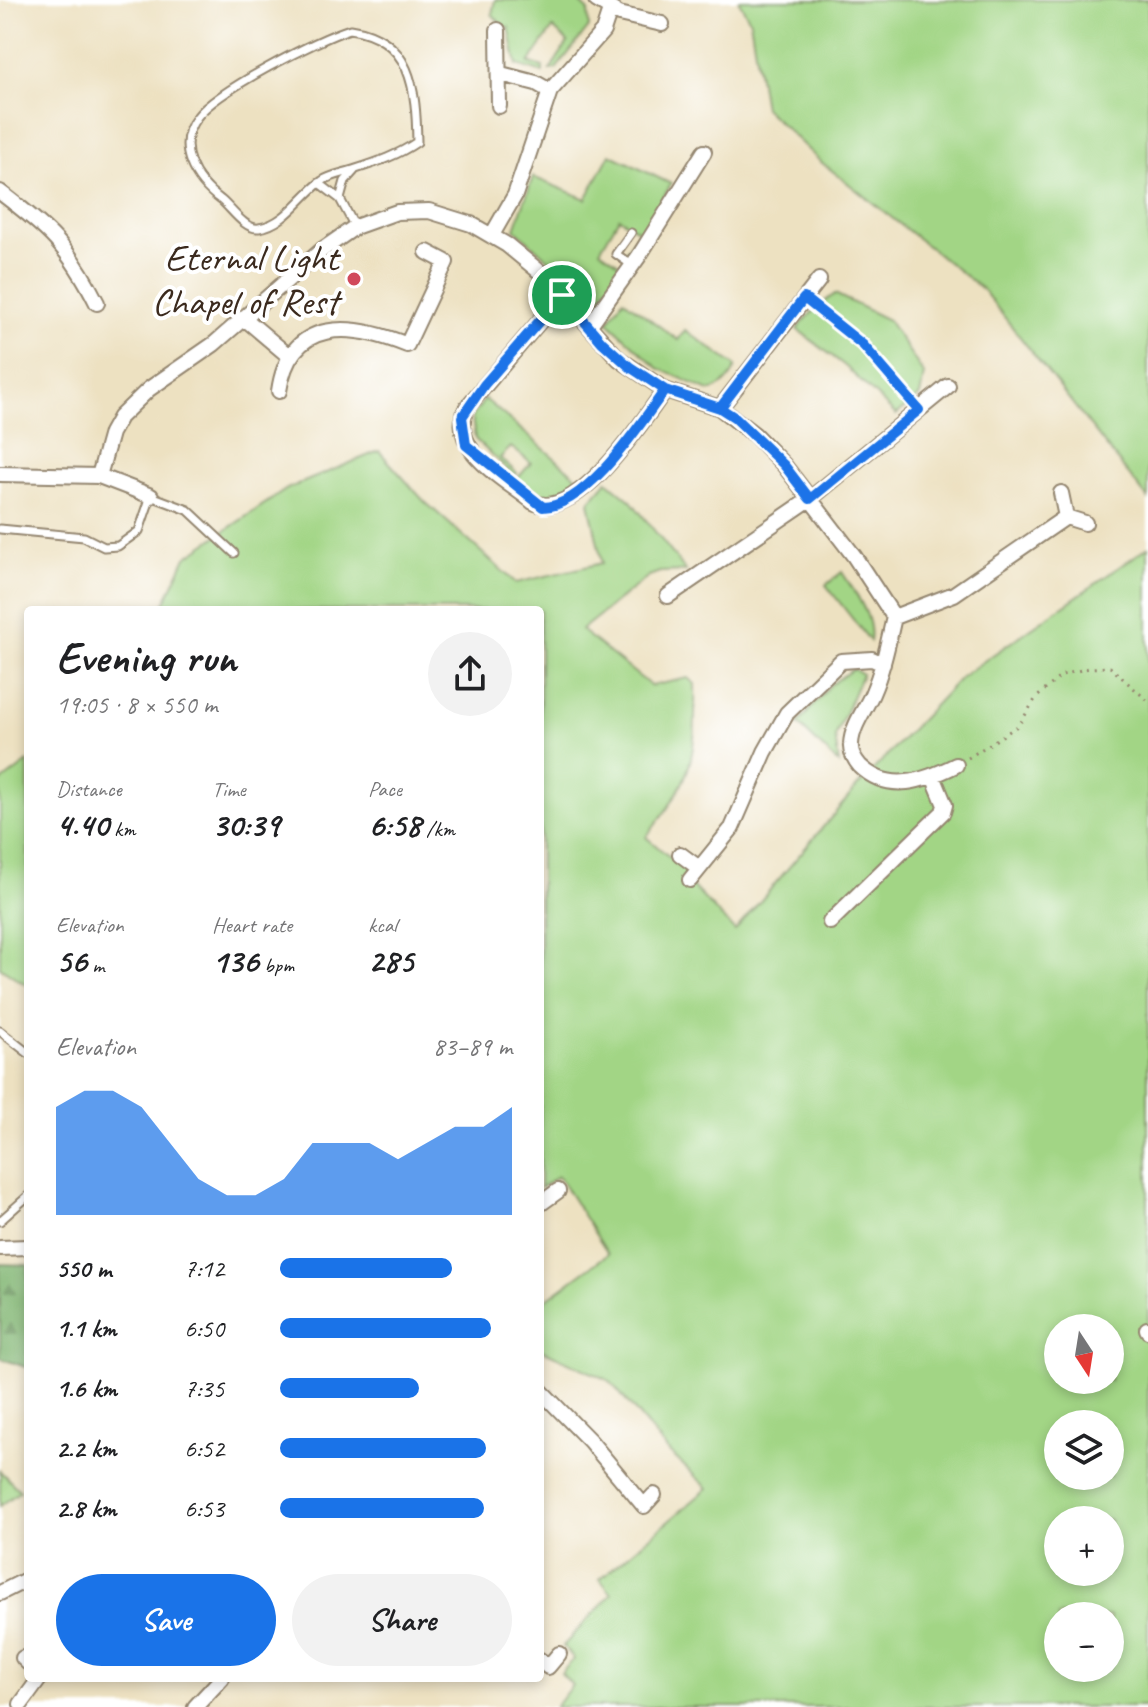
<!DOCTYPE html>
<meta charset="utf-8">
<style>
:root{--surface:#fff;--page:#f2f2f2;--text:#202124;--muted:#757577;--accent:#1a73e8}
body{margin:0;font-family:Caveat,sans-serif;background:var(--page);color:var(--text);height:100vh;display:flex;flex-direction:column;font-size:30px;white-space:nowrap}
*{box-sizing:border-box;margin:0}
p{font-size:26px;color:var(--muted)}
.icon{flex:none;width:44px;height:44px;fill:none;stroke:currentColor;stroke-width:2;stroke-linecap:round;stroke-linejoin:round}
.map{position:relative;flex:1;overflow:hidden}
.details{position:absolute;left:24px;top:606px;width:520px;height:1076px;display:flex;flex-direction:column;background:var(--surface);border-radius:8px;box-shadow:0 4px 12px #0003}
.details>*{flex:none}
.needle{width:52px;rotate:168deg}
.tools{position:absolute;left:1044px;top:1314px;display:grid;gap:16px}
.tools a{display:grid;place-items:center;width:80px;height:80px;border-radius:50%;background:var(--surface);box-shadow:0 4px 12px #0003;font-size:40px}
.pin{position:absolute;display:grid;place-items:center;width:68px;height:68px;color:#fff;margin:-34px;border:4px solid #fff;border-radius:50%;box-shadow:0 2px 8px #0007}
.round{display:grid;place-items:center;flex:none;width:84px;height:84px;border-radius:42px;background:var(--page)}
.overview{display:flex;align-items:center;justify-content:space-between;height:136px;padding:0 32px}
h1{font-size:44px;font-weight:600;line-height:60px}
.figures{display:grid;grid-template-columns:repeat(3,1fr);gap:12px;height:136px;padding:8px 32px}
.figures div{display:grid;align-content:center}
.figures b{font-size:34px;font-weight:600}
.figures small{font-size:22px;font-weight:400}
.figures p{font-size:22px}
.chart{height:224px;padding:16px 32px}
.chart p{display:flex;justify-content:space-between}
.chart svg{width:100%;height:144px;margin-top:8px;fill:var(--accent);opacity:.7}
.primary-button{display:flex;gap:16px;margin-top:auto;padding:16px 32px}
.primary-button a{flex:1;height:92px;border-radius:48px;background:var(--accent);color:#fff;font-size:32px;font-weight:600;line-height:92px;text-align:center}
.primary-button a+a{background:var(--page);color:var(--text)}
ul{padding:0 32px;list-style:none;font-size:26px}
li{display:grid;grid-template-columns:128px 96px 1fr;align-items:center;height:60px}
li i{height:20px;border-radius:10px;background:var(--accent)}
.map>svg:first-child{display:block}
.green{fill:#a2d585;stroke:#6e8052;stroke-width:2;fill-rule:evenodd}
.forest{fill:url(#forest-firs);stroke:#5e7048;stroke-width:2}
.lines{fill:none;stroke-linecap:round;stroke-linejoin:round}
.service-casing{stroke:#948670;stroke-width:11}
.minor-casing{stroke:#948670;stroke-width:18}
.path{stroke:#948670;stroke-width:3;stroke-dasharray:2 6;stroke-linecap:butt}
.service{stroke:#fff;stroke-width:7}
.minor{stroke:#fff;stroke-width:14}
.route-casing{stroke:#fff;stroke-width:16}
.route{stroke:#1a73e8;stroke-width:10}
.poi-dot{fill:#d1495b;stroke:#fff;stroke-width:3}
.labels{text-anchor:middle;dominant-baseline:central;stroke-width:8;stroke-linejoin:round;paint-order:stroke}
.poi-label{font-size:38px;fill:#3b2a1e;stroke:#fff;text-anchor:end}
</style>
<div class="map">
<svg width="1148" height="1707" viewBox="0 0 1148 1707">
<defs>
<pattern id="forest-firs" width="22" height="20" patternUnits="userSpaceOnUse" patternTransform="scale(2)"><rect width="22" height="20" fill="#81b672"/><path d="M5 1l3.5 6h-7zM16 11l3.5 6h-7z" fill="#6b945d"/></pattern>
</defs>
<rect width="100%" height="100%" fill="#fff"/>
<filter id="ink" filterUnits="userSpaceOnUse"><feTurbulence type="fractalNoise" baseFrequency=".0125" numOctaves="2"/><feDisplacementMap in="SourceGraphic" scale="16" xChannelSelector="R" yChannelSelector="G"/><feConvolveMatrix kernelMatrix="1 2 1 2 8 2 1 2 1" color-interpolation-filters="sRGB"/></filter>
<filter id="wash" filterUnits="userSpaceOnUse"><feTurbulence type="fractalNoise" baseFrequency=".006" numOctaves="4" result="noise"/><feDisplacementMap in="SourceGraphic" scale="32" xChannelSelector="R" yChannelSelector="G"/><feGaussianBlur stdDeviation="1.8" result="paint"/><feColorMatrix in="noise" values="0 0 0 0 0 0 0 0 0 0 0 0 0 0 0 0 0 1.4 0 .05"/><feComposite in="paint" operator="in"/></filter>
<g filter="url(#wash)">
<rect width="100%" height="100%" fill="#ede1c1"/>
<path class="green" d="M 495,0 L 577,0 L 588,10 L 589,27 L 556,69 L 550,70 L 568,42 L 553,28 L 529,63 L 543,67 L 543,73 L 517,65 L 509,27 L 504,27 L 492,14 Z
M 738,0 L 1148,0 L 1148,499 L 982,289 L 821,162 L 764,108 L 750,20 Z
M 610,154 L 671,184 L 628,259 L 623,255 L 639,231 L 619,218 L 600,250 L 623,266 L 596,303 L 515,229 L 533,177 L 586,199 Z
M 835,294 L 888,320 L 924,374 L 920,396 L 896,415 L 845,366 L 797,329 L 816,308 Z
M 623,299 L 678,340 L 685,330 L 736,366 C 732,378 721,389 709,391 L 658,368 L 608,322 Z
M 485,399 L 583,482 L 563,499 C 542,499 533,493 517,479 L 531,463 L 511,447 L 500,458 L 517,473 L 514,476 L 475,439 L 472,417 Z
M 379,451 L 424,501 L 516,583 L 602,563 L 589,502 L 607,481 L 631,501 L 686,571 L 660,572 L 649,576 L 581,630 L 651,686 L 688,678 L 695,684 C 696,759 694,777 646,837 L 685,870 L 688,882 L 735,931 L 857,787 L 961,677 L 1148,547 L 1148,1707 L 555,1707 L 572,1685 L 561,1673 L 574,1659 L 563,1646 L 612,1594 L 600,1579 L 708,1488 L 669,1452 L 610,1381 L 540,1349 L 540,1304 L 608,1254 L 558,1176 L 540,1188 L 540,610 L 161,610 L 186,557 L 287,489 ZM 1058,1328 L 1110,1328 L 1110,1380 L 1058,1380 ZM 1058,1424 L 1110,1424 L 1110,1476 L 1058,1476 ZM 1058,1520 L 1110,1520 L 1110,1572 L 1058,1572 ZM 1058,1616 L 1110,1616 L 1110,1668 L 1058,1668 Z
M 842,572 C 855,593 874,616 870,641 L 826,585 Z
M 853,669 L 862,674 L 835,737 L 839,764 L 798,724 L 830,685 Z
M 28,762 L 28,986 L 0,967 L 0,783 Z
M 0,1471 L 20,1491 L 0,1506 Z"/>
<path class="forest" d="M 0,1264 L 28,1265 L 28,1368 L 0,1358 Z"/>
</g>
<g filter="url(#ink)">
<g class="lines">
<defs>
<path id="service" d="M 350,29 C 412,38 416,89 417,142 C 398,155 378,162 356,169 C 345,173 331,175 322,181 C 301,196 286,224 259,228 C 245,230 231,208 221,200 C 195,181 174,147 197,117 C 216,91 318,39 350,29 Z
M 319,183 L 340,199 L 355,227
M 340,199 L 345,181 L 354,171
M 631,233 L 616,254 L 633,266
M 0,529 L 84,537 L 104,547 L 118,546 L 139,531 L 151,496 L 188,510 L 234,553
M 0,1031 L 28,1053
M 0,1221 L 28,1196"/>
<path id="minor" d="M 596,0 L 619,14 L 662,24
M 498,30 L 499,106
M 501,74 L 536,83 L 550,91
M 0,192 C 49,229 69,247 97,303
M 492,235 L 515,195 L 550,91 L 603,31 L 610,10
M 562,295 L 467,407 C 446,449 505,479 533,502 C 577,523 642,422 665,390
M 244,318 L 290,357
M 590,325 L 639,256 L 704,152
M 279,391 C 290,316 352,323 407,345 L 446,262 L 427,252
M 720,408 L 819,280
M 0,474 L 99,476 L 151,496
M 99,476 L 111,433 L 120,417 L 149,389 L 214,344 L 322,250 L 355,227 L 397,212 L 429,211 L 471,224 L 507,245 L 540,272 L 619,359 L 665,390 L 720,408 L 755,435 L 784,465 L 854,556 L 894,617 C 888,643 883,669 872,694 C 865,710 852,726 851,744 C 850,752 855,760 860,766 C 889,794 924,781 956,765
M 1061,493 L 1066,517
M 668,596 L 810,499 L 948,386
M 894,617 L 954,594 L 1066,517 L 1085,523
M 680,854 L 699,868
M 690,880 L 732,828 L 765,752 L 787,713 L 841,661 L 872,659 L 883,664
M 830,922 L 943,812 L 945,805 L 933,776
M 540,1204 L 558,1191
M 0,1248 L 28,1247
M 1147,1329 L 1148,1331
M 540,1390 L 590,1441 L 644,1506 L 654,1495
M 0,1593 L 28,1579
M 23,1658 L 28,1663
M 540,1660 L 548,1667 L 559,1654
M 21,1704 L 40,1678
M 195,1707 L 222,1678"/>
</defs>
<use href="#service" class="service-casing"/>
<use href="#minor" class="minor-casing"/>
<path class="path" d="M 817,308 L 863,345 L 908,398
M 968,758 L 1019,725 L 1036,698 L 1062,675 L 1089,668 L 1110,667 L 1148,701"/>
<use href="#service" class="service"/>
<use href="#minor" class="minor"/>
</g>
</g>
<g class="lines" filter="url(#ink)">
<defs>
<path id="route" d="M 562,295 L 602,342 L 630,367 L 665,390 L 720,408 L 734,417 L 784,465 L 810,499 L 919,410 L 863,345 L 804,298 L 720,408 L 665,390 C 641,423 587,507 543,507 L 466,445 L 462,417 L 484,385 L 562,295"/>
</defs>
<use href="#route" class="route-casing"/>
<use href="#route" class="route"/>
</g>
<circle class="poi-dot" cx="354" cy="279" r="8"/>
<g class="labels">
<g class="poi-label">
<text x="338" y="257">Eternal Light<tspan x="338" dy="44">Chapel of Rest</tspan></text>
</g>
</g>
</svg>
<div class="tools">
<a><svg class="needle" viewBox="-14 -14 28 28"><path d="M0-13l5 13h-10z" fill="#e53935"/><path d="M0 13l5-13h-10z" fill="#757577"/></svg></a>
<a><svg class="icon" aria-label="layers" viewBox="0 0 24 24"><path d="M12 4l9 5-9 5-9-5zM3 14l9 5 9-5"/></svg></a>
<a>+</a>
<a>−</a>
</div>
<div class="pin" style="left:562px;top:295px;background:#1e9e55"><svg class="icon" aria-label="arrive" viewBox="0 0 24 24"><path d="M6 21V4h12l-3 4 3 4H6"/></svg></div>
<section class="details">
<div class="overview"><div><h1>Evening run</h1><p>19:05 · 8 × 550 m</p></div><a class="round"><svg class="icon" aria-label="share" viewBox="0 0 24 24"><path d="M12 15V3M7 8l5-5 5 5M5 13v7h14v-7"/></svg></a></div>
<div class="figures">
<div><p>Distance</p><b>4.40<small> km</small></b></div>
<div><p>Time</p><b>30:39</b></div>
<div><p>Pace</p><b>6:58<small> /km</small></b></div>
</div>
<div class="figures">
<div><p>Elevation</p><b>56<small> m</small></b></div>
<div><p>Heart rate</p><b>136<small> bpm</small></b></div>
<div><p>kcal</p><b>285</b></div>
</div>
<div class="chart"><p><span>Elevation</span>83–89 m</p>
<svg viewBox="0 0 160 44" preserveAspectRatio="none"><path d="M0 44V11L10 6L20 6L30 11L40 22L50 33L60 38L70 38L80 33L90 22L100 22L110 22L120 27L130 22L140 17L150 17L160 11V44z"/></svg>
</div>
<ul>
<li><b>550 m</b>7:12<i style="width:74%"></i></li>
<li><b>1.1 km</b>6:50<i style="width:91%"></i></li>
<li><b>1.6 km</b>7:35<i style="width:60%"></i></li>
<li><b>2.2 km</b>6:52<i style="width:89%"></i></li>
<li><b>2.8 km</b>6:53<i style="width:88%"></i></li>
</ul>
<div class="primary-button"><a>Save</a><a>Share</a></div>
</section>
</div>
